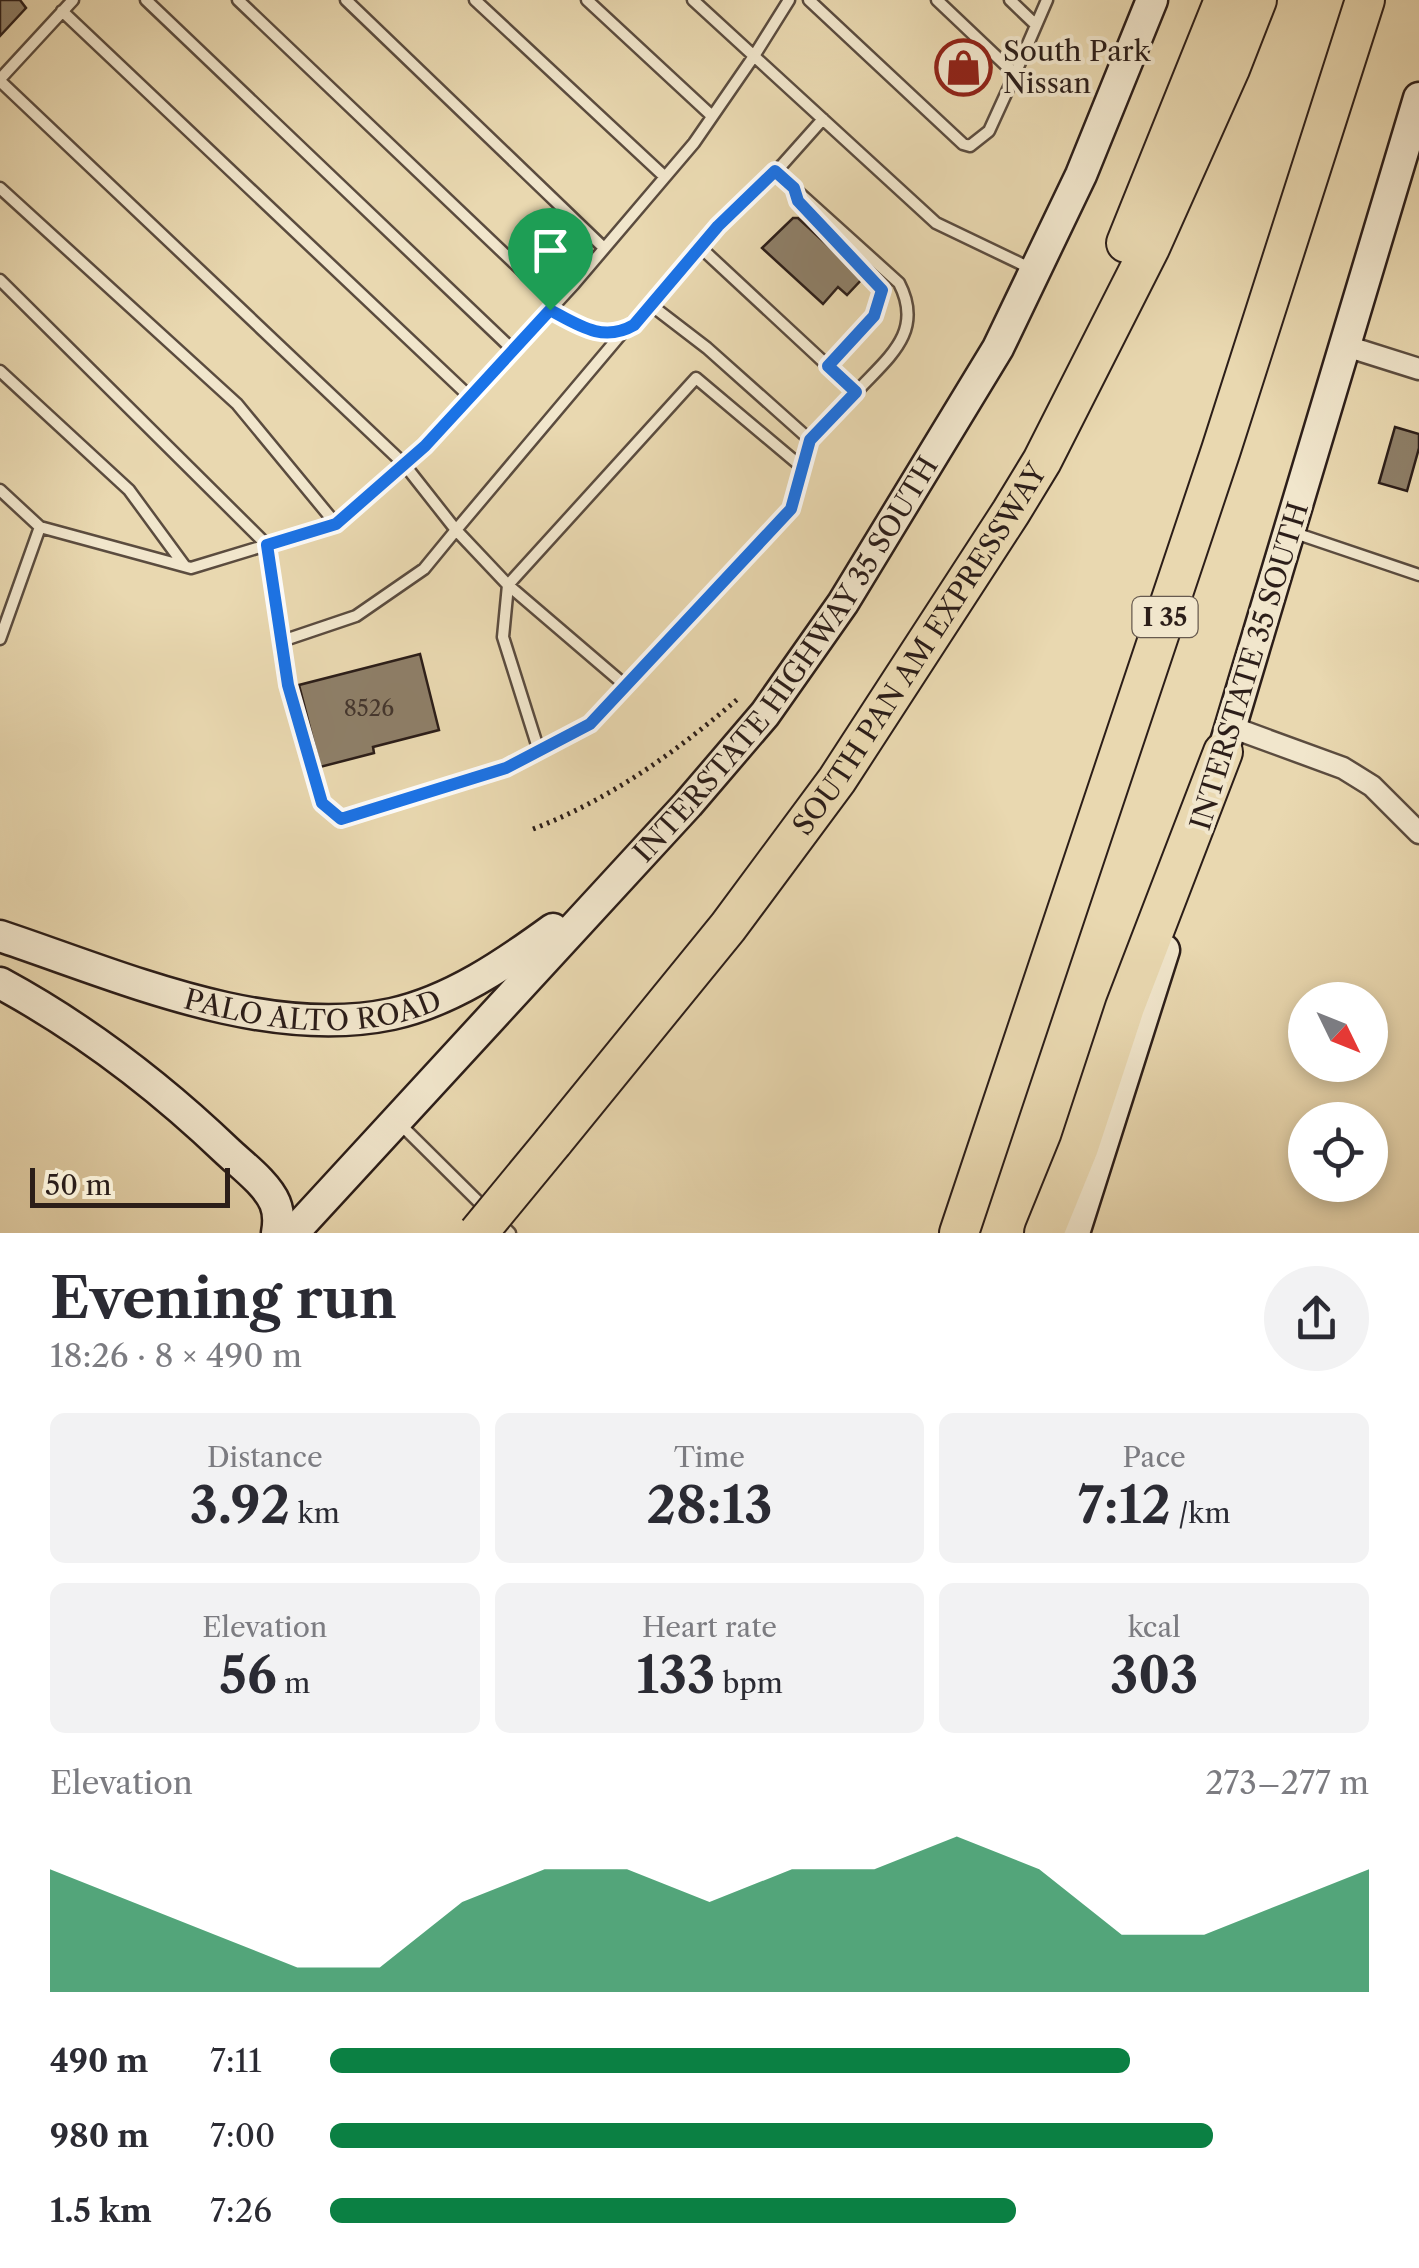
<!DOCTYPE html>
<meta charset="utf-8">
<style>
:root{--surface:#fff;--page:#f2f2f3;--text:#2b2b33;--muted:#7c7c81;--accent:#0b8043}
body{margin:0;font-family:"Libre Caslon Text",serif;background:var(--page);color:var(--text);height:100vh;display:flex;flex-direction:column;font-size:38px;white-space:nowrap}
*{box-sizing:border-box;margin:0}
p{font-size:32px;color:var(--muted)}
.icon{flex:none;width:55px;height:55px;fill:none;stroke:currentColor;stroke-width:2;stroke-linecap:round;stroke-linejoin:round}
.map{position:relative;height:1233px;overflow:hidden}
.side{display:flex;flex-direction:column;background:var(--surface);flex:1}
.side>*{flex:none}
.needle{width:65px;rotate:133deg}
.fabs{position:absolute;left:1288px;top:982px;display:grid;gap:20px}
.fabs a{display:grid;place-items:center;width:100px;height:100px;border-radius:50%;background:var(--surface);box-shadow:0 5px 15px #0003;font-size:50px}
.scale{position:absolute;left:30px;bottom:25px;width:200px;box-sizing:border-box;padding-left:10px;border:5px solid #2c1e19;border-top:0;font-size:28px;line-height:35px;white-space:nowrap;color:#2c1e19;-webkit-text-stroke:8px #f1e6cc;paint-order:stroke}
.pin{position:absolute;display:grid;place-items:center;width:85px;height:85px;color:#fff;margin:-102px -42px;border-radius:50% 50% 50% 0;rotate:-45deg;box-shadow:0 0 10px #0007}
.pin .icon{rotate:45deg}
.round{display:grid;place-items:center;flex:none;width:105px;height:105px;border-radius:52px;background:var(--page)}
.summary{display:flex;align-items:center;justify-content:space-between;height:170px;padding:0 50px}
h1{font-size:55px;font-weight:800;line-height:75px}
.stats{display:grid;grid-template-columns:repeat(3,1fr);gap:15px;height:170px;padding:10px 50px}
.stats div{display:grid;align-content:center;border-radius:15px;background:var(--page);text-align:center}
.stats b{font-size:50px;font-weight:800}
.stats small{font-size:28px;font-weight:400}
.stats p{font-size:28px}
.chart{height:280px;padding:20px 50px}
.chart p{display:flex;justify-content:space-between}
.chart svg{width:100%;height:180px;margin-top:10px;fill:var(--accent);opacity:.7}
ul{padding:0 50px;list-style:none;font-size:32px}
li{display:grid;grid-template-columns:160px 120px 1fr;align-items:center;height:75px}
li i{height:25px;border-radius:12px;background:var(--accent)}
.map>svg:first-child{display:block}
.building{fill:#8e7f68;stroke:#2c1e19;stroke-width:2.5}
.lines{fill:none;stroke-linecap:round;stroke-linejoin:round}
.lane-casing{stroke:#5b4c3f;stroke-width:15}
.street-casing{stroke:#5b4c3f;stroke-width:25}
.secondary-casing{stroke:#2c1e19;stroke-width:35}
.highway-casing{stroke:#2c1e19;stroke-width:42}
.path{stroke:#2c1e19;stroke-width:5;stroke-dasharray:2.5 5;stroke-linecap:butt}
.lane{stroke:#f1e6cc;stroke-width:10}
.street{stroke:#f1e6cc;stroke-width:20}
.secondary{stroke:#f1e6cc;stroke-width:30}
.highway{stroke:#e9d8b0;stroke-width:38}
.highway-bridge-casing{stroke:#2c1e19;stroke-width:42;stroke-linecap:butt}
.highway-bridge{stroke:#e9d8b0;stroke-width:38}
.route-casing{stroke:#fff;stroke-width:20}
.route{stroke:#1a73e8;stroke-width:12}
.labels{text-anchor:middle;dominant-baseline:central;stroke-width:8;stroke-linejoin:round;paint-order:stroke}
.number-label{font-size:22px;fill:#44362d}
.shield{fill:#f1e6cc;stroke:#675a4f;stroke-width:2.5}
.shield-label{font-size:25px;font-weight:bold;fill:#2c1e19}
.poi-label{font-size:28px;fill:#2c1e19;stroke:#f1e6cc;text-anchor:start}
.street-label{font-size:28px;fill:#2c1e19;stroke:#f1e6cc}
</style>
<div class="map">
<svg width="1419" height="1233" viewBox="0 0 1419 1233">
<rect width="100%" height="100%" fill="#e9d8b0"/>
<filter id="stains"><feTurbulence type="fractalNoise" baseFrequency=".002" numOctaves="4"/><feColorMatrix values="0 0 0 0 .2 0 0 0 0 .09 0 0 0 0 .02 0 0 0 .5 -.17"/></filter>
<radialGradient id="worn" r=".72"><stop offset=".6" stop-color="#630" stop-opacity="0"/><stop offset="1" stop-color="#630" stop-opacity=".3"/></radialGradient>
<path class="building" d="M 0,0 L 20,0 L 26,8 L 0,36 Z
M 793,218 L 798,218 L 863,278 L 847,295 L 838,287 L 823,304 L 762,248 Z
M 1395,427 L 1419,434 L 1419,448 L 1407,491 L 1379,483 Z
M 420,654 L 439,730 L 373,747 L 374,753 L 320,767 L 299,685 Z"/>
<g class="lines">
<defs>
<path id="lane" d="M 146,0 L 513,350
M 238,0 L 556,303
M 346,0 L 604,248
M 475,0 L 665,177
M 587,0 L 712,116
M 789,0 L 754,56 L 936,223 L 1034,270
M 809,0 L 963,144 L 970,146 L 989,131 L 1015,74
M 937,0 L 1015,74 L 1047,0
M 1010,0 L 1036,25
M 62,11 L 470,397
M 0,79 L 73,0
M 0,81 L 404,464 L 456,530 L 424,569 L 356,616 L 282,641
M 0,188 L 237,404 L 336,524
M 795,190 L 798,201 L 882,291 L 874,317 L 828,366
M 700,247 L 856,392
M 0,280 L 267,545 L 288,685 L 321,803 L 341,819 L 506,768 L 590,724 L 791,509 L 809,439
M 651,305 L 707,348 L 809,439 C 828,425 843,406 859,389 C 890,356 924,331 899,283 L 775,171
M 550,309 C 578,325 603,343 634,325 L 718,226 L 782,165 L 823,119
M 0,371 L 129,490 L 184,565
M 0,490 L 40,527 L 191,568 L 336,524 L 425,446 L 574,284 L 694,143 L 754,56 L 693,0
M 1292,532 L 1419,575
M 0,639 L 40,527
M 626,686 L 508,585 L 696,378 L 803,468
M 539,751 L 503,637 L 508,585 L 456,530 L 623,332
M 400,1124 L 510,1233"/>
<path id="street" d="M 1346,346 L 1419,369
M 1231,727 L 1343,768 L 1372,786 L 1419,833"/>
<g id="secondary">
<path d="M 1217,772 L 1419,98"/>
<path id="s1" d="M 0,936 C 120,976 264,1041 392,1014 C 451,1001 505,964 553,929"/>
<path d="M 0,983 C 85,1029 159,1086 228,1152 C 243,1166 267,1184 275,1203 C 279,1213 279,1222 277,1233"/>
<path id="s2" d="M 293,1233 L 688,804 L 765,714 L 843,603 L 998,348 L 1081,175 L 1152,0"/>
<path d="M 1074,1233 L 1164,950"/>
</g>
<g id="highway">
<path d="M 1126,243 L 1224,0"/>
<path id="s3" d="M 553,1142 L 728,927 L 837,780 L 1011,512 L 1042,461 L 1150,248 L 1230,69 L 1257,0"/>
<path d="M 959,1233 L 1221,450 L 1365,0"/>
<path d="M 1044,1233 L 1079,1147 L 1125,1007 L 1223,752"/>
</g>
</defs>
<use href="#lane" class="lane-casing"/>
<use href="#street" class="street-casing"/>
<use href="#secondary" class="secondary-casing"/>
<use href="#highway" class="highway-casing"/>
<path class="path" d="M 533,829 C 611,799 676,752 740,697"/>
<use href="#lane" class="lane"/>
<use href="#street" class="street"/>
<use href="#secondary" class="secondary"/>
<use href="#highway" class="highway"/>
<defs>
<path id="highway-bridge" d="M 478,1233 L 553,1142"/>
</defs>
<use href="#highway-bridge" class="highway-bridge-casing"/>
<use href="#highway-bridge" class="highway-bridge"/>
</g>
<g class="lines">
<defs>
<path id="route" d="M 775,171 L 794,188 L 798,201 L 882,290 L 874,316 L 828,366 L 856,392 L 810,440 L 791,509 L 590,724 L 506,768 L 341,819 L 322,803 L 288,685 L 267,545 L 336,524 L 425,446 L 550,310 C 578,325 603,343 634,325 L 718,226 Z"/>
</defs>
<use href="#route" class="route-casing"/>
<use href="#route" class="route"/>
</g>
<defs>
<symbol id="shop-ring" viewBox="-11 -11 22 22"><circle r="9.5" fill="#f1e6cc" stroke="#8f2418" stroke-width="1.5"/><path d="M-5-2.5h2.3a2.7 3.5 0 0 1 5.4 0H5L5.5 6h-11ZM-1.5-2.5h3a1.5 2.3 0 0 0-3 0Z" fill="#8f2418"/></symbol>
</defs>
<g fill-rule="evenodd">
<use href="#shop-ring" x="932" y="36" width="63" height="63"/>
</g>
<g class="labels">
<g class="number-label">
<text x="369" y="708">8526</text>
</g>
<rect class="shield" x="1132.5" y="597" width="65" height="40" rx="8"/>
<g class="shield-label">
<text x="1165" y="617">I 35</text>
</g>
<g class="poi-label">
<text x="1003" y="51">South Park<tspan x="1003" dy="32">Nissan</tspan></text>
</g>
<g class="street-label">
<text stroke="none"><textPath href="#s3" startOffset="615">SOUTH PAN AM EXPRESSWAY</textPath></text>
<text stroke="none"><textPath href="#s2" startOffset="758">INTERSTATE HIGHWAY 35 SOUTH</textPath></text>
<text transform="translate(1249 666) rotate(-73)">INTERSTATE 35 SOUTH</text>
<text stroke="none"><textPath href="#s1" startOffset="325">PALO ALTO ROAD</textPath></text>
</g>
</g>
<rect width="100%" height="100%" filter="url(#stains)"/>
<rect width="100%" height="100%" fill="url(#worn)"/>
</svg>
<div class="fabs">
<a><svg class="needle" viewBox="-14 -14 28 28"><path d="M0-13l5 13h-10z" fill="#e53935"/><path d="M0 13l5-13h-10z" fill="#7c7c81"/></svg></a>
<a><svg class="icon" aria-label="locate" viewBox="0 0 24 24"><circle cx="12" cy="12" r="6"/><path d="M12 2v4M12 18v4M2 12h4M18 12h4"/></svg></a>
</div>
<div class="scale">50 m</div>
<div class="pin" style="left:550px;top:310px;background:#1e9e55"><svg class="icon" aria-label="arrive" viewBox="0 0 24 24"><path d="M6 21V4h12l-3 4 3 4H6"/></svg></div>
</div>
<section class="side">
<div class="summary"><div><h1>Evening run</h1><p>18:26 · 8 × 490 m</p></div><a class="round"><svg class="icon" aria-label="share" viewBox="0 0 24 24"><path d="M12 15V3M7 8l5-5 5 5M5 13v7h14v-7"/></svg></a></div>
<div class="stats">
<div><p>Distance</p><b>3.92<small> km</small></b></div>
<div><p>Time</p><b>28:13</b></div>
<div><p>Pace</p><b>7:12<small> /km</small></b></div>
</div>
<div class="stats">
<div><p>Elevation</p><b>56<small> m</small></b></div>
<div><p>Heart rate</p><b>133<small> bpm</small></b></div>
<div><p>kcal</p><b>303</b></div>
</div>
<div class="chart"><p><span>Elevation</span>273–277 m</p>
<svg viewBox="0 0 160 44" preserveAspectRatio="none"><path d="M0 44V14L10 22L20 30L30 38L40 38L50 22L60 14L70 14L80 22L90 14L100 14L110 6L120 14L130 30L140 30L150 22L160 14V44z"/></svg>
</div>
<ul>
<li><b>490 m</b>7:11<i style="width:77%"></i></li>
<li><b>980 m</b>7:00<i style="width:85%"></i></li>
<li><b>1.5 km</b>7:26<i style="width:66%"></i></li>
</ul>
</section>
